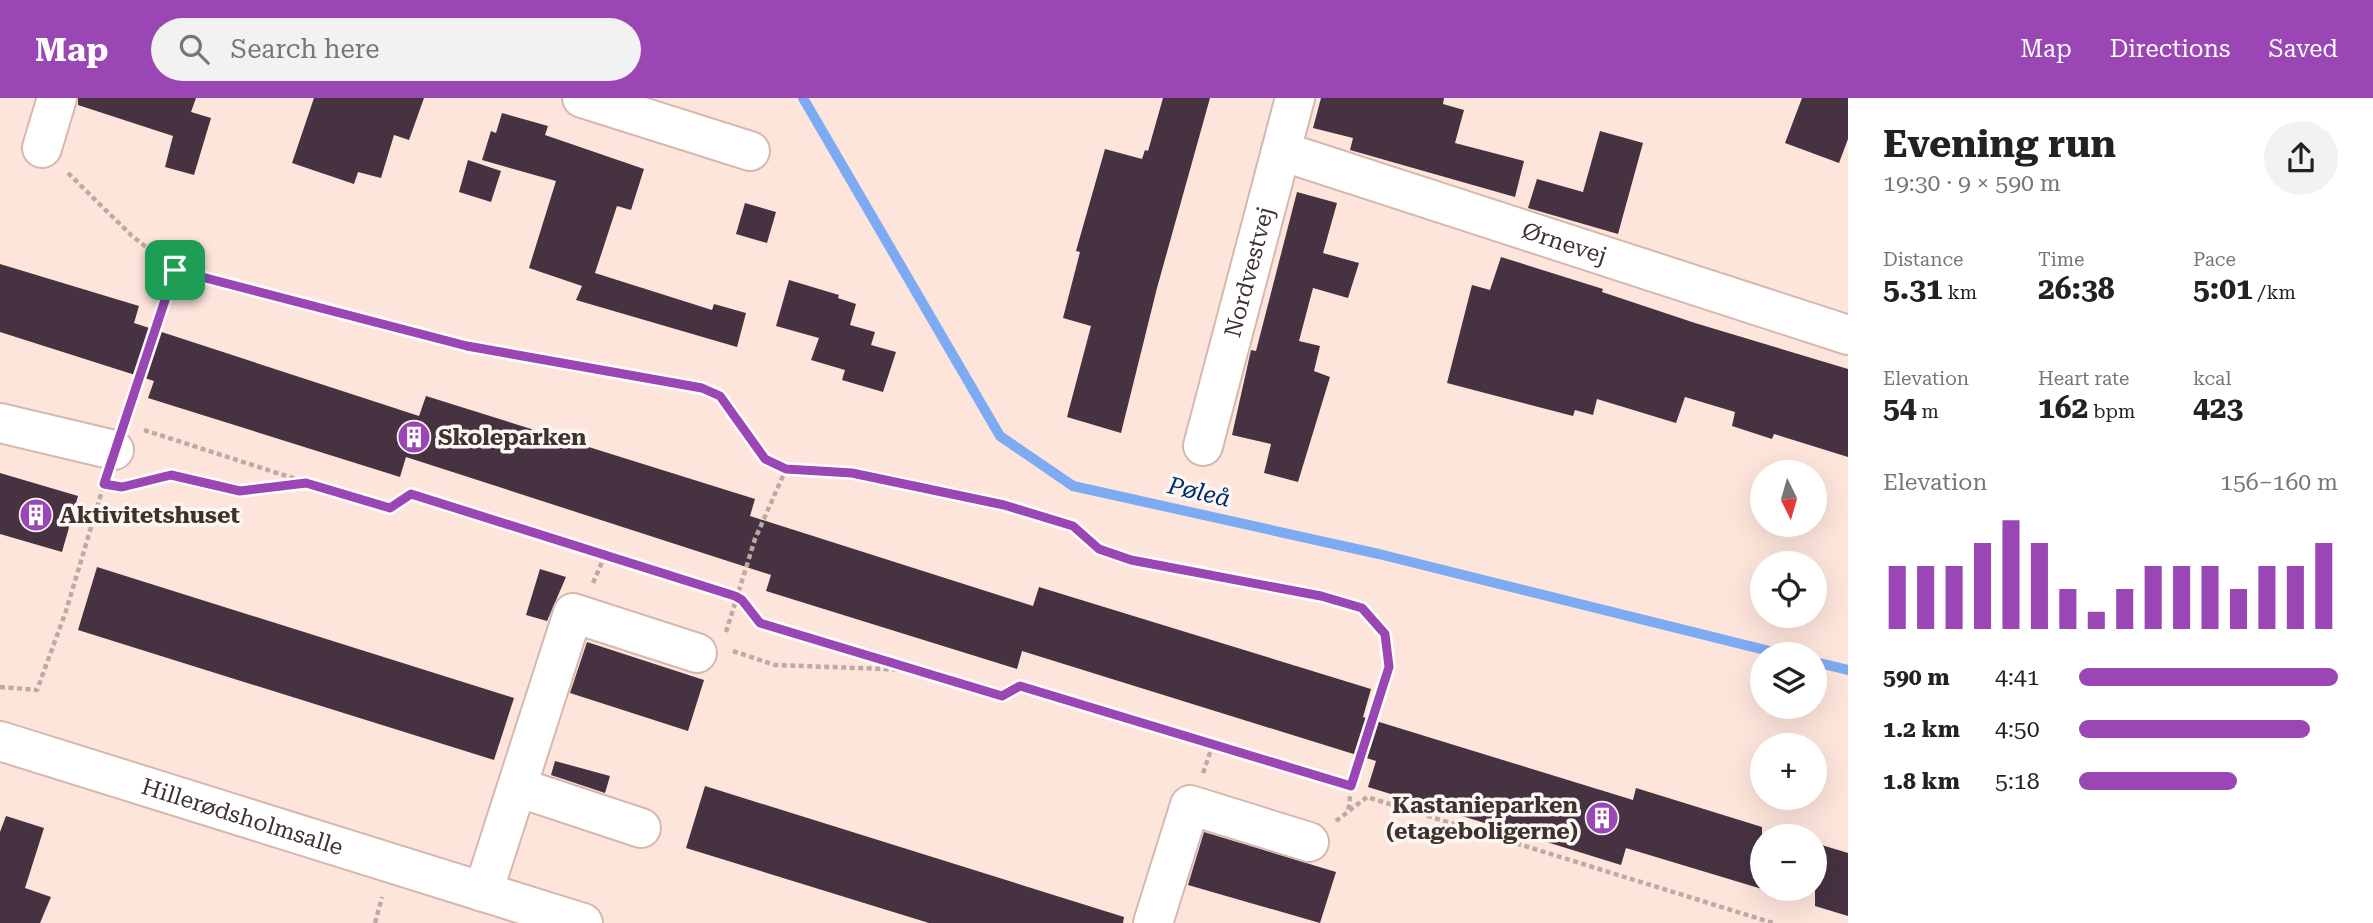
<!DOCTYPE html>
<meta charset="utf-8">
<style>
:root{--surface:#fff;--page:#f2f2f2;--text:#222;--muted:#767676;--accent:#9a46b4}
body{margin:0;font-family:"Roboto Serif",serif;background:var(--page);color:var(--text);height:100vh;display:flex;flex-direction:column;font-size:26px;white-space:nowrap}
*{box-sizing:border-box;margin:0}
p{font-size:23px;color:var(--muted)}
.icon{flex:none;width:38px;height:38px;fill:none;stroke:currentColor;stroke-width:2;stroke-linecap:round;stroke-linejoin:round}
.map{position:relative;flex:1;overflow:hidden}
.drawer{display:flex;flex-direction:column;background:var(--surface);width:525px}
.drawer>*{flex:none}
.needle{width:46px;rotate:175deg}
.buttons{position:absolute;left:1750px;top:362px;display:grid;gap:14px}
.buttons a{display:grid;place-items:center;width:77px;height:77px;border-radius:50%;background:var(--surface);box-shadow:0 7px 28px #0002;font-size:35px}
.pin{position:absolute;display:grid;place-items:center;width:60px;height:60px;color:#fff;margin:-30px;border-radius:14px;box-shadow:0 4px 10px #0006}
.round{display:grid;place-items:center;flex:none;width:74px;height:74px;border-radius:37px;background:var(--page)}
.headline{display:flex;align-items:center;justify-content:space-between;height:119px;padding:0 35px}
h1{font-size:38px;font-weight:700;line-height:52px}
.figures{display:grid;grid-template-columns:repeat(3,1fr);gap:10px;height:119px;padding:7px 35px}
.figures div{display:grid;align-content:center}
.figures b{font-size:30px;font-weight:700}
.figures small{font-size:19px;font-weight:400}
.figures p{font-size:19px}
.chart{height:196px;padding:14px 35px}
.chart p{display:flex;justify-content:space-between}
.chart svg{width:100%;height:126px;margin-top:7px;stroke:var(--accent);stroke-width:6}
ul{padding:0 35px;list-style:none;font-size:23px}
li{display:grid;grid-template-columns:112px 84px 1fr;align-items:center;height:52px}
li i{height:18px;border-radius:9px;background:var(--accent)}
header{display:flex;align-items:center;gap:42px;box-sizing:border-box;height:98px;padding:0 35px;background:var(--accent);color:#fff}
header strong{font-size:33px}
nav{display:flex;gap:38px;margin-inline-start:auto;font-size:24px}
.search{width:490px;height:63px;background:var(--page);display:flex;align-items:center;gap:18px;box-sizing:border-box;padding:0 24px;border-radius:38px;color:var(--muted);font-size:26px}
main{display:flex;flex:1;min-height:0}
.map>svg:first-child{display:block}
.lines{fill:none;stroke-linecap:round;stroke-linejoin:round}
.stream{stroke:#7dabf3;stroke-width:10}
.building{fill:#463241}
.minor-casing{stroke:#d6b8ad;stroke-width:42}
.path{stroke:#beaaa2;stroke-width:4.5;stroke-dasharray:5 3.5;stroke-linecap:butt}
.minor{stroke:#fff;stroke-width:38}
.route-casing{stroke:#fff;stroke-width:14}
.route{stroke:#9a46b4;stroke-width:9}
.labels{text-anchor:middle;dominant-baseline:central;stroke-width:7;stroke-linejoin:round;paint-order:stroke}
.street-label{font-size:23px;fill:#3e322e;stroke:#fdf7f4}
.poi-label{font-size:23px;font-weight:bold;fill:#3e322e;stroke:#fdf7f4;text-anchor:start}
.water-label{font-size:24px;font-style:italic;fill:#012c6a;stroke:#fdf7f4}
</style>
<header>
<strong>Map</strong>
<div class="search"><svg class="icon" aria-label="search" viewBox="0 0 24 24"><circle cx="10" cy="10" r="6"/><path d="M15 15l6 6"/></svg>Search here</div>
<nav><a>Map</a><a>Directions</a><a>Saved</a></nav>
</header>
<main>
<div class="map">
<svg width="1848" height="825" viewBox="0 0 1848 825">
<rect width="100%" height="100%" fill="#fee5dc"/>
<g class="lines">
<path class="stream" d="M 803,0 L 1000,338 L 1073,388 L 1379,456 L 1781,556
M 1815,564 L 1848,572"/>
</g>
<path class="building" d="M 78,0 L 196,0 L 191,14 L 211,20 L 194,77 L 165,69 L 173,38 L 78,7 Z
M 314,0 L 424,0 L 409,42 L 394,37 L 381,80 L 358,74 L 354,86 L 292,65 Z
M 1163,0 L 1210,0 L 1157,190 L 1121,335 L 1067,319 L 1091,228 L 1063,220 L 1080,154 L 1076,153 L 1105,51 L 1142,61 L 1145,52 L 1148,53 Z
M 1321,0 L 1444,0 L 1443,6 L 1464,12 L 1455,45 L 1524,63 L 1515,99 L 1350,52 L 1353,40 L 1313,30 Z
M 1802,0 L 1848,0 L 1848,41 L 1839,65 L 1785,45 Z
M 502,15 L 548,28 L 545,37 L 644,71 L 631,112 L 617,108 L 595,175 L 712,212 L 714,206 L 746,215 L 737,249 L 576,202 L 582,188 L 529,170 L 556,83 L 482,62 L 491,33 L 496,35 Z
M 1600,33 L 1643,45 L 1618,136 L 1528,110 L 1537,81 L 1583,94 Z
M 468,62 L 501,73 L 491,104 L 459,94 Z
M 1297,94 L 1337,105 L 1323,155 L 1359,165 L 1348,200 L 1313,190 L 1299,243 L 1320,248 L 1314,273 L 1330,279 L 1298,384 L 1264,375 L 1271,346 L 1232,337 L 1251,252 L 1256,253 Z
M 745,105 L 776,114 L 767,145 L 736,136 Z
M 1501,159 L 1603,191 L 1602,194 L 1695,225 L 1848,271 L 1848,359 L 1774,336 L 1772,341 L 1732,328 L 1735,314 L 1685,299 L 1676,325 L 1597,301 L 1593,317 L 1575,312 L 1573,318 L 1447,285 L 1472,187 L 1490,192 Z
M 0,166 L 139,208 L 134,225 L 419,318 L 426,298 L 755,401 L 750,418 L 1033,508 L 1039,489 L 1371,591 L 1363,619 L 1633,702 L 1636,690 L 1762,729 L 1762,791 L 1626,750 L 1621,767 L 1368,689 L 1376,663 L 1022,553 L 1017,571 L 766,493 L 771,477 L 406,359 L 400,379 L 148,300 L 154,283 L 0,234 Z
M 789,182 L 839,197 L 838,200 L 856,206 L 850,227 L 875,234 L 871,247 L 896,254 L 883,294 L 842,282 L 845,272 L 811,262 L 819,240 L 776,228 Z
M 0,375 L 78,398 L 62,454 L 0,436 Z
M 97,469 L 514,600 L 494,662 L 78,532 Z
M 540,471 L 566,479 L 547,523 L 526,517 Z
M 587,544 L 704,582 L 688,633 L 570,595 Z
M 555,663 L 610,678 L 605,695 L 551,677 Z
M 705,688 L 1124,819 L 1123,825 L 929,825 L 686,750 Z
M 6,718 L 44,730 L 25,790 L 51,799 L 40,825 L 0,825 L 0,734 Z
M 1204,734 L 1336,774 L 1320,825 L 1188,787 Z
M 1815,745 L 1848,755 L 1848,818 L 1815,808 Z"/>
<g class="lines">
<defs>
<g id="minor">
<path d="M 582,0 L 750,53"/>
<path d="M 42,50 L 57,0"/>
<path id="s1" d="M 1281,53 L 1848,237"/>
<path d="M 0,325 L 114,352"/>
<path id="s2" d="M 1203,348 L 1295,0"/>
<path id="s3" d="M 0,643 L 583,825"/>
<path d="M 517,689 L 641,730"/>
<path d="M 483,794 L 573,515 L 697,555"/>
<path d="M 1153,825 L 1190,707 L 1309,744"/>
</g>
</defs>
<use href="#minor" class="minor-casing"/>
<path class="path" d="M 68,75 L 132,138 L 175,171 L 126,318
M 175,171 L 467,248 L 702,290 L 720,298 L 765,361 L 786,371 L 852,375 L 1033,414 L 1073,427 L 1099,451 L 1131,462 L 1339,502 C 1431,528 1368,622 1353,682 C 1350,692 1350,703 1348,714
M 144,332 L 302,383
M 129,388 L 171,377 L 240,393 L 306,385 L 390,410 L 411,396 L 735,498 L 742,502 L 760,525 L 1002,598 L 1020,588 L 1351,688
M 593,485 L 605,457
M 726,534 L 755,441 L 786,371
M 733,553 L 775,567 L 911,572
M 0,589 L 37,592 L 66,513 L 104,386
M 1203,675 L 1213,646
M 1336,723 L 1367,699 L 1773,825
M 375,825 L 382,799"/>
<use href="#minor" class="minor"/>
</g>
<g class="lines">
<defs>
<path id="route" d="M 175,172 L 467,248 L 702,290 L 720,298 L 765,361 L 786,371 L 852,375 L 1004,407 L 1073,428 L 1099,451 L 1131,462 L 1321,498 L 1362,510 L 1385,536 L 1389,569 L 1351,688 L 1020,588 L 1002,598 L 760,525 L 742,502 L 735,498 L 411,396 L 390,410 L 306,385 L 240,393 L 171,377 L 122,389 L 104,386 Z"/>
</defs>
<use href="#route" class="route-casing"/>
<use href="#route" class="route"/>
</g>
<defs>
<symbol id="building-disc" viewBox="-11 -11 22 22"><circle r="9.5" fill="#9a46b4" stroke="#fdf7f4"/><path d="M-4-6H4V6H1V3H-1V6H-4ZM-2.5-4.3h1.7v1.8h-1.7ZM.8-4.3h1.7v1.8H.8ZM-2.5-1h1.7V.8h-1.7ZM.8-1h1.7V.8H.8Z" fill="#fff"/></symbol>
</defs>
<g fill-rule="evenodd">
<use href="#building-disc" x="395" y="320" width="38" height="38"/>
<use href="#building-disc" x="17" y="398" width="38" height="38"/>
<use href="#building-disc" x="1583" y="701" width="38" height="38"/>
</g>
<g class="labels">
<g class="street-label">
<text stroke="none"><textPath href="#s1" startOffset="298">Ørnevej</textPath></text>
<text stroke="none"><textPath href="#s2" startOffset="180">Nordvestvej</textPath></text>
<text stroke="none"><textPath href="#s3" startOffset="254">Hillerødsholmsalle</textPath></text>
</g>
<g class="poi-label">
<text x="438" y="339">Skoleparken</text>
<text x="60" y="417">Aktivitetshuset</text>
<text x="1578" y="707" text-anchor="end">Kastanieparken<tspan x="1578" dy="26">(etageboligerne)</tspan></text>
</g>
<g class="water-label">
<text transform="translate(1199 394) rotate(13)">Pøleå</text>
</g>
</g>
</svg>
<div class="buttons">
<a><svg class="needle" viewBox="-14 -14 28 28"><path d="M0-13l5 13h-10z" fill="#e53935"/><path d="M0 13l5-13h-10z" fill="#767676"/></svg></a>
<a><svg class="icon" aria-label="locate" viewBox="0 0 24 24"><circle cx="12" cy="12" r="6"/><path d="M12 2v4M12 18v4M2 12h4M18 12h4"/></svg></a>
<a><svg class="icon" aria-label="layers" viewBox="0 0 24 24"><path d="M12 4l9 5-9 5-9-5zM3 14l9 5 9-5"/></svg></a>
<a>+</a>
<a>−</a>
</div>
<div class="pin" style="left:175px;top:172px;background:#1e9e55"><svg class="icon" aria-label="arrive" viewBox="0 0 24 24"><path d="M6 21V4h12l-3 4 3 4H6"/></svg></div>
</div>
<section class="drawer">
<div class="headline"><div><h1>Evening run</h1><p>19:30 · 9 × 590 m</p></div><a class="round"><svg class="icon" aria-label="share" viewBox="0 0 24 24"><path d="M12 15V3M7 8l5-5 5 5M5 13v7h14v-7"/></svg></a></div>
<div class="figures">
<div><p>Distance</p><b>5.31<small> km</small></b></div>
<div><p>Time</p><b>26:38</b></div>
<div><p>Pace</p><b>5:01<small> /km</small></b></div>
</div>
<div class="figures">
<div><p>Elevation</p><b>54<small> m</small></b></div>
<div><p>Heart rate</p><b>162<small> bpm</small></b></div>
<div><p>kcal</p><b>423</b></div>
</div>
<div class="chart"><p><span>Elevation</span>156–160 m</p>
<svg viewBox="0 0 160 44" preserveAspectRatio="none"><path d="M5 44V22M15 44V22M25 44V22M35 44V14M45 44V6M55 44V14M65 44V30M75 44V38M85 44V30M95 44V22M105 44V22M115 44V22M125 44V30M135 44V22M145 44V22M155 44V14"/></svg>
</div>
<ul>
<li><b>590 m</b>4:41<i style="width:100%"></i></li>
<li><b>1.2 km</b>4:50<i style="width:89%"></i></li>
<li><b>1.8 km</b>5:18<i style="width:61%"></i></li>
</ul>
</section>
</main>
